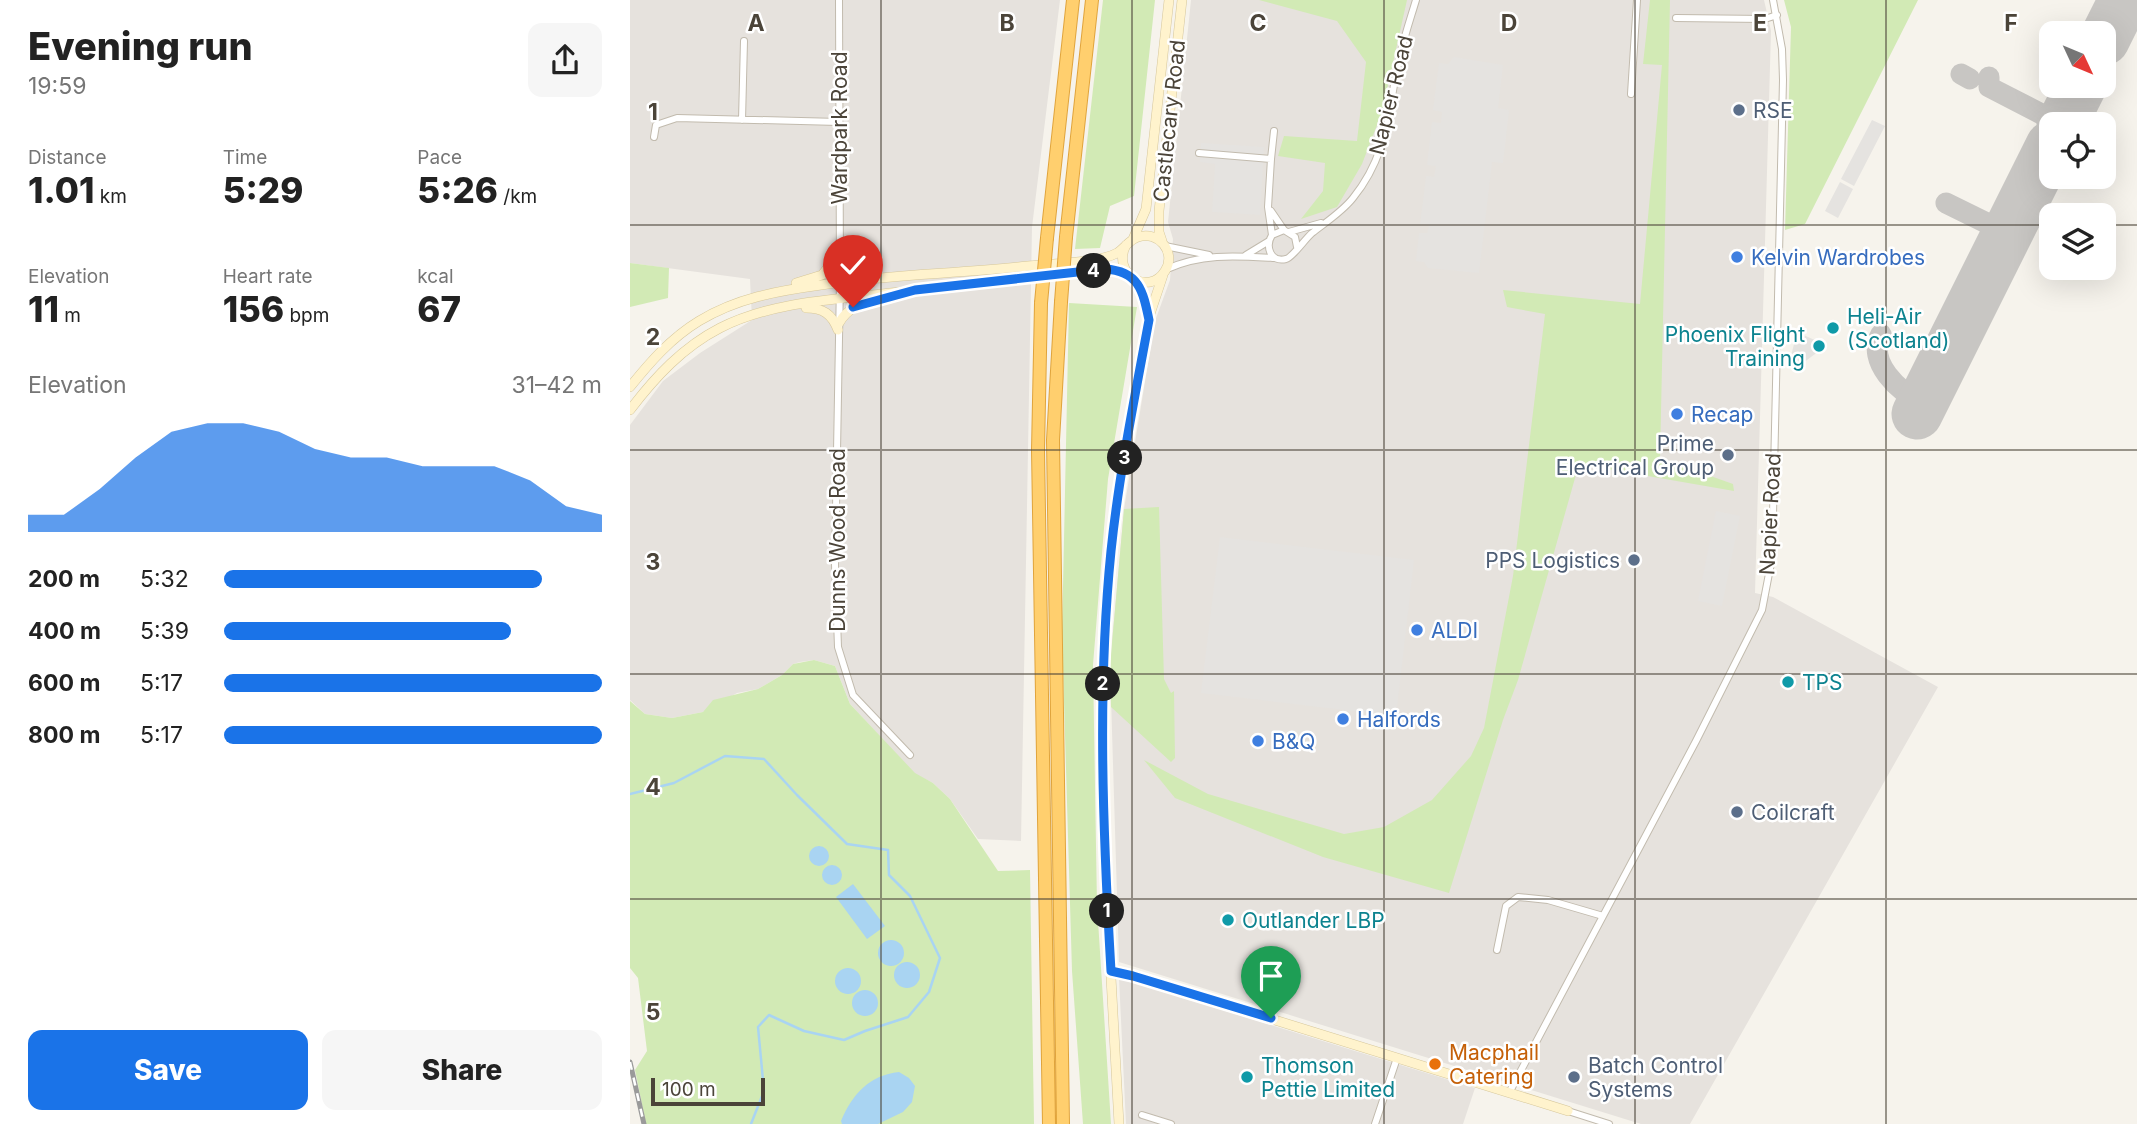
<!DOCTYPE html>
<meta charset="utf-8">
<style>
:root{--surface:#fff;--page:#f6f6f6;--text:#222;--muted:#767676;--accent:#1a73e8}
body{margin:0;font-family:Inter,sans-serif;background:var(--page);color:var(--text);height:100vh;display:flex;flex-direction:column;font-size:26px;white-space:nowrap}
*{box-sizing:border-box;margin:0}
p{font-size:23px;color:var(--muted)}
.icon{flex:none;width:38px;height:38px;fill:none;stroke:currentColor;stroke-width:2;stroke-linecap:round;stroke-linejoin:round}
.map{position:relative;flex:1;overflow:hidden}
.sheet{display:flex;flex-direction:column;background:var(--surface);width:630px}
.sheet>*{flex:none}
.needle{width:46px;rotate:134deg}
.buttons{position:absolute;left:1409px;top:21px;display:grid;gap:14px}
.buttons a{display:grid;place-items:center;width:77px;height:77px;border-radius:14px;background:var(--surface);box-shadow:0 7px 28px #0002;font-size:35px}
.scale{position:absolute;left:21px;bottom:18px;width:114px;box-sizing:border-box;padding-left:7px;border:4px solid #4b4439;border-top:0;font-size:19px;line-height:24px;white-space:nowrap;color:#4b4439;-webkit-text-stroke:5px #fff;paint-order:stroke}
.pin{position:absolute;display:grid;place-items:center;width:60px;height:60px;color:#fff;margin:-72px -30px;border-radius:50% 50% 50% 0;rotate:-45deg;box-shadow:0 0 7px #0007}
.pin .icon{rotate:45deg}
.km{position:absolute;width:35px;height:35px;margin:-18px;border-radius:50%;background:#222;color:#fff;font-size:19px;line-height:35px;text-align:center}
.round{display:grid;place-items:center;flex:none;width:74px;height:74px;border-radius:14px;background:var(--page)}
.overview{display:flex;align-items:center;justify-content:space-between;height:119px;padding:0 28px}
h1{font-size:38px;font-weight:800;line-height:52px}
.figures{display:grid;grid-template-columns:repeat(3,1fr);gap:10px;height:119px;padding:7px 28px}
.figures div{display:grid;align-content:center}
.figures b{font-size:35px;font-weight:800}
.figures small{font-size:19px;font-weight:400}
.figures p{font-size:19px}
.chart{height:196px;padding:14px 28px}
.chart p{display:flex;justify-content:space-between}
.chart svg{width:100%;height:126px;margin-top:7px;fill:var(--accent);opacity:.7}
.primary-button{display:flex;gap:14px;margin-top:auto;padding:14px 28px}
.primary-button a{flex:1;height:80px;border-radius:14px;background:var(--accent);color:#fff;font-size:28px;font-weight:800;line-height:80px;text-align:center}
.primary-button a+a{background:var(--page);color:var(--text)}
ul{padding:0 28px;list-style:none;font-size:23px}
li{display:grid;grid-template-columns:112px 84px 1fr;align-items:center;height:52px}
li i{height:18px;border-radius:9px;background:var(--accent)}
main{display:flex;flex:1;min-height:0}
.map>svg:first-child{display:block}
.industrial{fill:#e6e2dd}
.green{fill:#d2eab5}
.parking{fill:#e5e3e0}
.water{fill:#a9d4f2}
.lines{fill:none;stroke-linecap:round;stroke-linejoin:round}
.stream{stroke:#a9d4f2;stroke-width:2.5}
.taxiway{stroke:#c8c6c3;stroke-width:21}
.runway{stroke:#c8c6c3;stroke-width:51}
.street-casing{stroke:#c2bbae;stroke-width:8}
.secondary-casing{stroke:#d6c79b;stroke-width:10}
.highway-casing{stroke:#e0a43c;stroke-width:14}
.street{stroke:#fff;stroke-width:6}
.secondary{stroke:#fff3cd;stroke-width:9}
.highway{stroke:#ffcf6e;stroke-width:12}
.rail-casing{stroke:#9a9a9a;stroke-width:5}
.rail{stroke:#fff;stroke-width:2.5;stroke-dasharray:8;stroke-linecap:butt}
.highway-bridge-casing{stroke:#e0a43c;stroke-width:14;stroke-linecap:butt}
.highway-bridge{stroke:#ffcf6e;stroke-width:12}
.route-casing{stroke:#fff;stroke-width:14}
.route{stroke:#1a73e8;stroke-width:9}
.grid{fill:none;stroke:#4b4439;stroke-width:2;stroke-opacity:0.55}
.service-dot{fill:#5c6f8a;stroke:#fff;stroke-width:2.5}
.shop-dot{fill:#3f7fe0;stroke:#fff;stroke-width:2.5}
.culture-dot{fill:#0f9aa8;stroke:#fff;stroke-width:2.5}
.food-dot{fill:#e8710a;stroke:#fff;stroke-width:2.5}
.labels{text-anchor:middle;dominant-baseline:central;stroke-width:5;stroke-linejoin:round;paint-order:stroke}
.street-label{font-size:21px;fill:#4b4439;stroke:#fff}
.service-label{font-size:21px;fill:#4e5e75;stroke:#fff;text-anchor:start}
.shop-label{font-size:21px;fill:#366cbe;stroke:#fff;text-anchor:start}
.culture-label{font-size:21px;fill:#0d838f;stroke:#fff;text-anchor:start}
.food-label{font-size:21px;fill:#c56008;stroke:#fff;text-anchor:start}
.grid-label{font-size:23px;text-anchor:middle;font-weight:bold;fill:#4b4439;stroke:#fff;stroke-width:5;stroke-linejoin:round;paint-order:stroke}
</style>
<main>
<section class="sheet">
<div class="overview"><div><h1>Evening run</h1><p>19:59</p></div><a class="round"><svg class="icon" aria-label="share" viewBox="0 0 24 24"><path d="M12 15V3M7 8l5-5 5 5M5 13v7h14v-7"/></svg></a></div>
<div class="figures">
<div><p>Distance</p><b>1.01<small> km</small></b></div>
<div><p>Time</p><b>5:29</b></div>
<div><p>Pace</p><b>5:26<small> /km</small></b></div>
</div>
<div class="figures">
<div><p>Elevation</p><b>11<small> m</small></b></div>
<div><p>Heart rate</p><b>156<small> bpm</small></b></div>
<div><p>kcal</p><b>67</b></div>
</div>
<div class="chart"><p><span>Elevation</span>31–42 m</p>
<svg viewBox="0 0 160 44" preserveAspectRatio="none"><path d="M0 44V38L10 38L20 29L30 18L40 9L50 6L60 6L70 9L80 15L90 18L100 18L110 21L120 21L130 21L140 26L150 35L160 38V44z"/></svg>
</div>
<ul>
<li><b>200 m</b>5:32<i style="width:84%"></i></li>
<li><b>400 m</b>5:39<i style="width:76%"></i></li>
<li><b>600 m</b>5:17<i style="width:100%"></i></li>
<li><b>800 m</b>5:17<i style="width:100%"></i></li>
</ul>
<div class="primary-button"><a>Save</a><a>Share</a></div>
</section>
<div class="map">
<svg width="1507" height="1124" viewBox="0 0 1507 1124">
<rect width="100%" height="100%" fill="#f6f3ec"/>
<path class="industrial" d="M 0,0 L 430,0 L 402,227 L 391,841 L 348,839 L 320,799 L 303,783 L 285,774 L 220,704 L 205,666 L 184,660 L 170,662 L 163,664 L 152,675 L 128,689 L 107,693 L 73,712 L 42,718 L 15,714 L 0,700 L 0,425 L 33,381 L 70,353 L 122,320 L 120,279 L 0,263 Z
M 561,0 L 1134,0 L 1141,31 L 1125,593 L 1143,597 L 1308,687 L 1060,1124 L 1011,1124 L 489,962 L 480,665 L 494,509 L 525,321 L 540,280 L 543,239 L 538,222 Z
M 489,978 L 845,1088 L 833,1124 L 496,1124 Z"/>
<path class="green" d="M 473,0 L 525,0 L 504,196 L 480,206 L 470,248 L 445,249 Z
M 629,0 L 777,0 L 752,112 L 732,164 L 707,207 L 671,219 L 693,191 L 695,163 L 648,156 L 654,136 L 727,141 L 736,62 L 707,21 Z
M 1020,0 L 1040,0 L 1030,458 L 1103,484 L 1104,491 L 949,464 L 888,680 L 873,720 L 819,893 L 693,857 L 545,798 L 514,760 L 578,794 L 714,834 L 754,827 L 802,800 L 841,756 L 854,728 L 883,576 L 915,314 L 877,307 L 873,290 L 1010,304 L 1032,65 L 1013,64 Z
M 1154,0 L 1288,0 L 1175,224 L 1155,230 L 1161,27 Z
M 0,263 L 39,268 L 38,298 L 0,307 Z
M 439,303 L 507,307 L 478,479 L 463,665 L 467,905 L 481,1124 L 453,1124 L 442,971 L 432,634 Z
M 529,507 L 534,679 L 541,693 L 544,691 L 545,758 L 541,762 L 481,707 L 480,665 L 494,509 Z
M 184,660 L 205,666 L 220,704 L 285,773 L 303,783 L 320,799 L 368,871 L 400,870 L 404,1124 L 16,1124 L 5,1070 L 17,1051 L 8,978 L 0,968 L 0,701 L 15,714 L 42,718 L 73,712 L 83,700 L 128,689 L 152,675 L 163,664 Z"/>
<path class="parking" d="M 824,57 L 873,65 L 868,108 L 879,110 L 873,163 L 862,162 L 849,273 L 798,268 L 794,262 L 786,261 L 789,233 L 797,233 L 799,225 L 790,224 L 796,176 L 804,177 L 806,166 L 797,165 L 802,122 L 811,123 L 812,112 L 803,110 L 809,63 L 818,64 Z
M 1242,120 L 1255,126 L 1224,186 L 1211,179 Z
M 571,143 L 634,147 L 630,215 L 582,212 L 585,164 L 570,162 Z
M 1210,182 L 1223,189 L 1208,218 L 1195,211 Z
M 1167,332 L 1189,342 L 1185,349 L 1189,351 L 1169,366 L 1160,360 Z
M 1086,511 L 1110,516 L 1092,606 L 1068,601 Z
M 590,537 L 784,560 L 766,716 L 571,693 Z"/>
<path class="water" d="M179 856a10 10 0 1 1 20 0a10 10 0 1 1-20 0Z
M192 875a10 10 0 1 1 20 0a10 10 0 1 1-20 0Z
M 223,884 L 255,926 L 237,939 L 206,897 Z
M248 953a13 13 0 1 1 26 0a13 13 0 1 1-26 0Z
M264 975a13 13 0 1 1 26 0a13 13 0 1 1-26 0Z
M205 981a13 13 0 1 1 26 0a13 13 0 1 1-26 0Z
M222 1003a13 13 0 1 1 26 0a13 13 0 1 1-26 0Z
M 269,1072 L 279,1078 L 285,1086 L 282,1102 L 273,1112 L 248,1124 L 212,1124 L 211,1121 C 222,1095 239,1075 269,1072 Z"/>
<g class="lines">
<path class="stream" d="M 0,794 L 44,783 L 95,756 L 134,759 L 167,795 L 217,844 L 258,850 L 259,875 L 280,896 L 310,958 L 299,992 L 278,1017 L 235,1031 L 214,1040 L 174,1031 L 139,1015 L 128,1027 L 134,1091 L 121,1124"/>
<path class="taxiway" d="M 1331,74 L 1340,79
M 1359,77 L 1359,87 L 1431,124
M 1316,203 L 1377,233
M 1251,334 C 1236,362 1269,392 1293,403"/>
<path class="runway" d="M 1474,40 L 1494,0
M 1432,124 L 1451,86
M 1287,414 L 1421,146"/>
<defs>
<path id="street" d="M 209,0 L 210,282 L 205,565 L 208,647 L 223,695 L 280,755
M 1046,18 L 1135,19 L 1147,15
M 1001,94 L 1007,0
M 112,120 L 114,41
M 24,137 L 26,125 L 47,118 L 209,122
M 569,153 L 641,159 L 638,207 L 642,235
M 641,159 L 644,131
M 641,211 L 654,230
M 659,232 L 691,223
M 535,246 L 579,255
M 667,247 L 665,237 L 654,230 L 642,235 C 635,246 640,263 656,259 C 662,258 675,239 682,233 C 696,222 712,212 723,198 C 761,151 757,106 771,52 C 775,34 781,17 786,0
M 616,255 L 639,241
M 537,269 C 572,253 607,256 645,258
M 867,950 L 876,906 L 888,897 L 918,900 L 973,916
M 879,1093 L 1066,741 L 1132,610 L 1142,558 L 1153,80 L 1152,49 L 1143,0
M 938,1111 L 979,1124
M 512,1115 L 541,1124
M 745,1124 L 767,1058"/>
<path id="secondary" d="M 503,239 L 516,209 L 539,0
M 532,241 L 529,232 L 529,211 L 552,0
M 210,244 C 219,262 226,272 247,273
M 505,279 L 514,298 L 518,317
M 166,283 L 192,275 L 210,252
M 176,308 C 193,308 202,314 208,330
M 209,323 C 218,307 231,304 248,299
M 0,387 C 20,362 41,338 69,321 C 107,298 147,291 191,285 C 259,274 329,274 398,266 C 420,264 469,263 487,253 C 495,248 499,240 508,237 C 528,230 547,252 535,271 C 519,297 481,274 496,245
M 0,410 C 25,377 53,347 90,328 C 139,303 198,300 252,294 C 326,285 401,279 475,269 L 498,274
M 481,971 L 503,976 L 938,1111
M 489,1124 L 476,886 L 473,665 L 481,549 L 495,459 L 518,320 L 533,275"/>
<path id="highway" d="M 436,237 L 462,0
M 417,238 L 443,0
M 431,302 L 423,440 L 433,1124
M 411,303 L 408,450 L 419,1124"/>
</defs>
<use href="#street" class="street-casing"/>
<use href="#secondary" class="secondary-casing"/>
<use href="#highway" class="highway-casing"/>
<use href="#street" class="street"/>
<use href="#secondary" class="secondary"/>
<use href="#highway" class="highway"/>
<defs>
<path id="rail" d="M 0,1062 L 14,1124"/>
</defs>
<use href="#rail" class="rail-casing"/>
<use href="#rail" class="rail"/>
<defs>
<path id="highway-bridge" d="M 431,302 L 436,237
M 411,303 L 417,238"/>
</defs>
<use href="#highway-bridge" class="highway-bridge-casing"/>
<use href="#highway-bridge" class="highway-bridge"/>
</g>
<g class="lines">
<defs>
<path id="route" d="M 223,307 L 285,290 L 475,269 C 509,271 513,291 519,320 C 505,396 489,474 481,551 C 467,690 473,832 481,971 L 503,976 L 641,1018"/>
</defs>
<use href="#route" class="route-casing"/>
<use href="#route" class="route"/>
</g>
<path class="grid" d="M 251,0 L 251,1124M 502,0 L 502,1124M 754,0 L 754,1124M 1005,0 L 1005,1124M 1256,0 L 1256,1124M 0,225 L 1421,225M 1474,225 L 1507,225M 0,450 L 1507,450M 0,674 L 1507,674M 0,899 L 1507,899"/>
<g class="service-dot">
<circle cx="1109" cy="110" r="7"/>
<circle cx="1098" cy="455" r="7"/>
<circle cx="1004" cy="560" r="7"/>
<circle cx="1107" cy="812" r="7"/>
<circle cx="944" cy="1077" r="7"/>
</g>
<g class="shop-dot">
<circle cx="1107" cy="257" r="7"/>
<circle cx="1047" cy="414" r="7"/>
<circle cx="787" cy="630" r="7"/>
<circle cx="713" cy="719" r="7"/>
<circle cx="628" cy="741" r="7"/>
</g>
<g class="culture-dot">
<circle cx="1203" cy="328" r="7"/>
<circle cx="1189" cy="346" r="7"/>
<circle cx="1158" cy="682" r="7"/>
<circle cx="598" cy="920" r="7"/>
<circle cx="617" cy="1077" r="7"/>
</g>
<circle class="food-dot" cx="805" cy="1064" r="7"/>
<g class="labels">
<g class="street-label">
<text transform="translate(761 95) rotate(-76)">Napier Road</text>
<text transform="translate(539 121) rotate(-84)">Castlecary Road</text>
<text transform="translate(209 128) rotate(-90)">Wardpark Road</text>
<text transform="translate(1140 514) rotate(-87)">Napier Road</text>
<text transform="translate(207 540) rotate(-90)">Dunns Wood Road</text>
</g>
<g class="service-label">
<text x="1123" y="110">RSE</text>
<text x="1084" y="443" text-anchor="end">Prime<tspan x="1084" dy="24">Electrical Group</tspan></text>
<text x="990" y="560" text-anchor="end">PPS Logistics</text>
<text x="1121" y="812">Coilcraft</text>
<text x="958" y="1065">Batch Control<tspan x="958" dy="24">Systems</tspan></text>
</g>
<g class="shop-label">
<text x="1121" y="257">Kelvin Wardrobes</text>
<text x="1061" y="414">Recap</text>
<text x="801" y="630">ALDI</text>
<text x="727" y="719">Halfords</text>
<text x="642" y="741">B&amp;Q</text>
</g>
<g class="culture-label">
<text x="1217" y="316">Heli-Air<tspan x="1217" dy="24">(Scotland)</tspan></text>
<text x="1175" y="334" text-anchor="end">Phoenix Flight<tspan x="1175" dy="24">Training</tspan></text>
<text x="1172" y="682">TPS</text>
<text x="612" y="920">Outlander LBP</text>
<text x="631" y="1065">Thomson<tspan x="631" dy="24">Pettie Limited</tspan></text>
</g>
<g class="food-label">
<text x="819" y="1052">Macphail<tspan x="819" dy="24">Catering</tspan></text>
</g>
</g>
<g class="grid-label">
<text x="126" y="31">A</text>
<text x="377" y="31">B</text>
<text x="628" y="31">C</text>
<text x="879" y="31">D</text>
<text x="1130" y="31">E</text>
<text x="1381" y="31">F</text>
<text x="23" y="120">1</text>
<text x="23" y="345">2</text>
<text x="23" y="570">3</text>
<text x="23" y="795">4</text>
<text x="23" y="1020">5</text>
</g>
</svg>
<div class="buttons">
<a><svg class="needle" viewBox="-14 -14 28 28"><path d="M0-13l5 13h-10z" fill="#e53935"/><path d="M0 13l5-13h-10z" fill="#767676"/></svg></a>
<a><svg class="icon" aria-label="locate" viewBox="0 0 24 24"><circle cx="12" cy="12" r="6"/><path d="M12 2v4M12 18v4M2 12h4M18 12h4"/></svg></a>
<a><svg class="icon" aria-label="layers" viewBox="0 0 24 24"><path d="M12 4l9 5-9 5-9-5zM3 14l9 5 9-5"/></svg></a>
</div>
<div class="scale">100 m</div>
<div class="pin" style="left:641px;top:1018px;background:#1e9e55"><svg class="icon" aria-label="arrive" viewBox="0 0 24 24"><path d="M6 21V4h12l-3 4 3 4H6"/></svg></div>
<div class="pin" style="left:223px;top:307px;background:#d93025"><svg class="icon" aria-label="check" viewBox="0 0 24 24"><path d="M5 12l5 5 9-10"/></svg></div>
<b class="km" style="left:477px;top:911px">1</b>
<b class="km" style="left:473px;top:684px">2</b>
<b class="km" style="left:495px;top:458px">3</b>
<b class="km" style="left:464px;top:271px">4</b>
</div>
</main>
